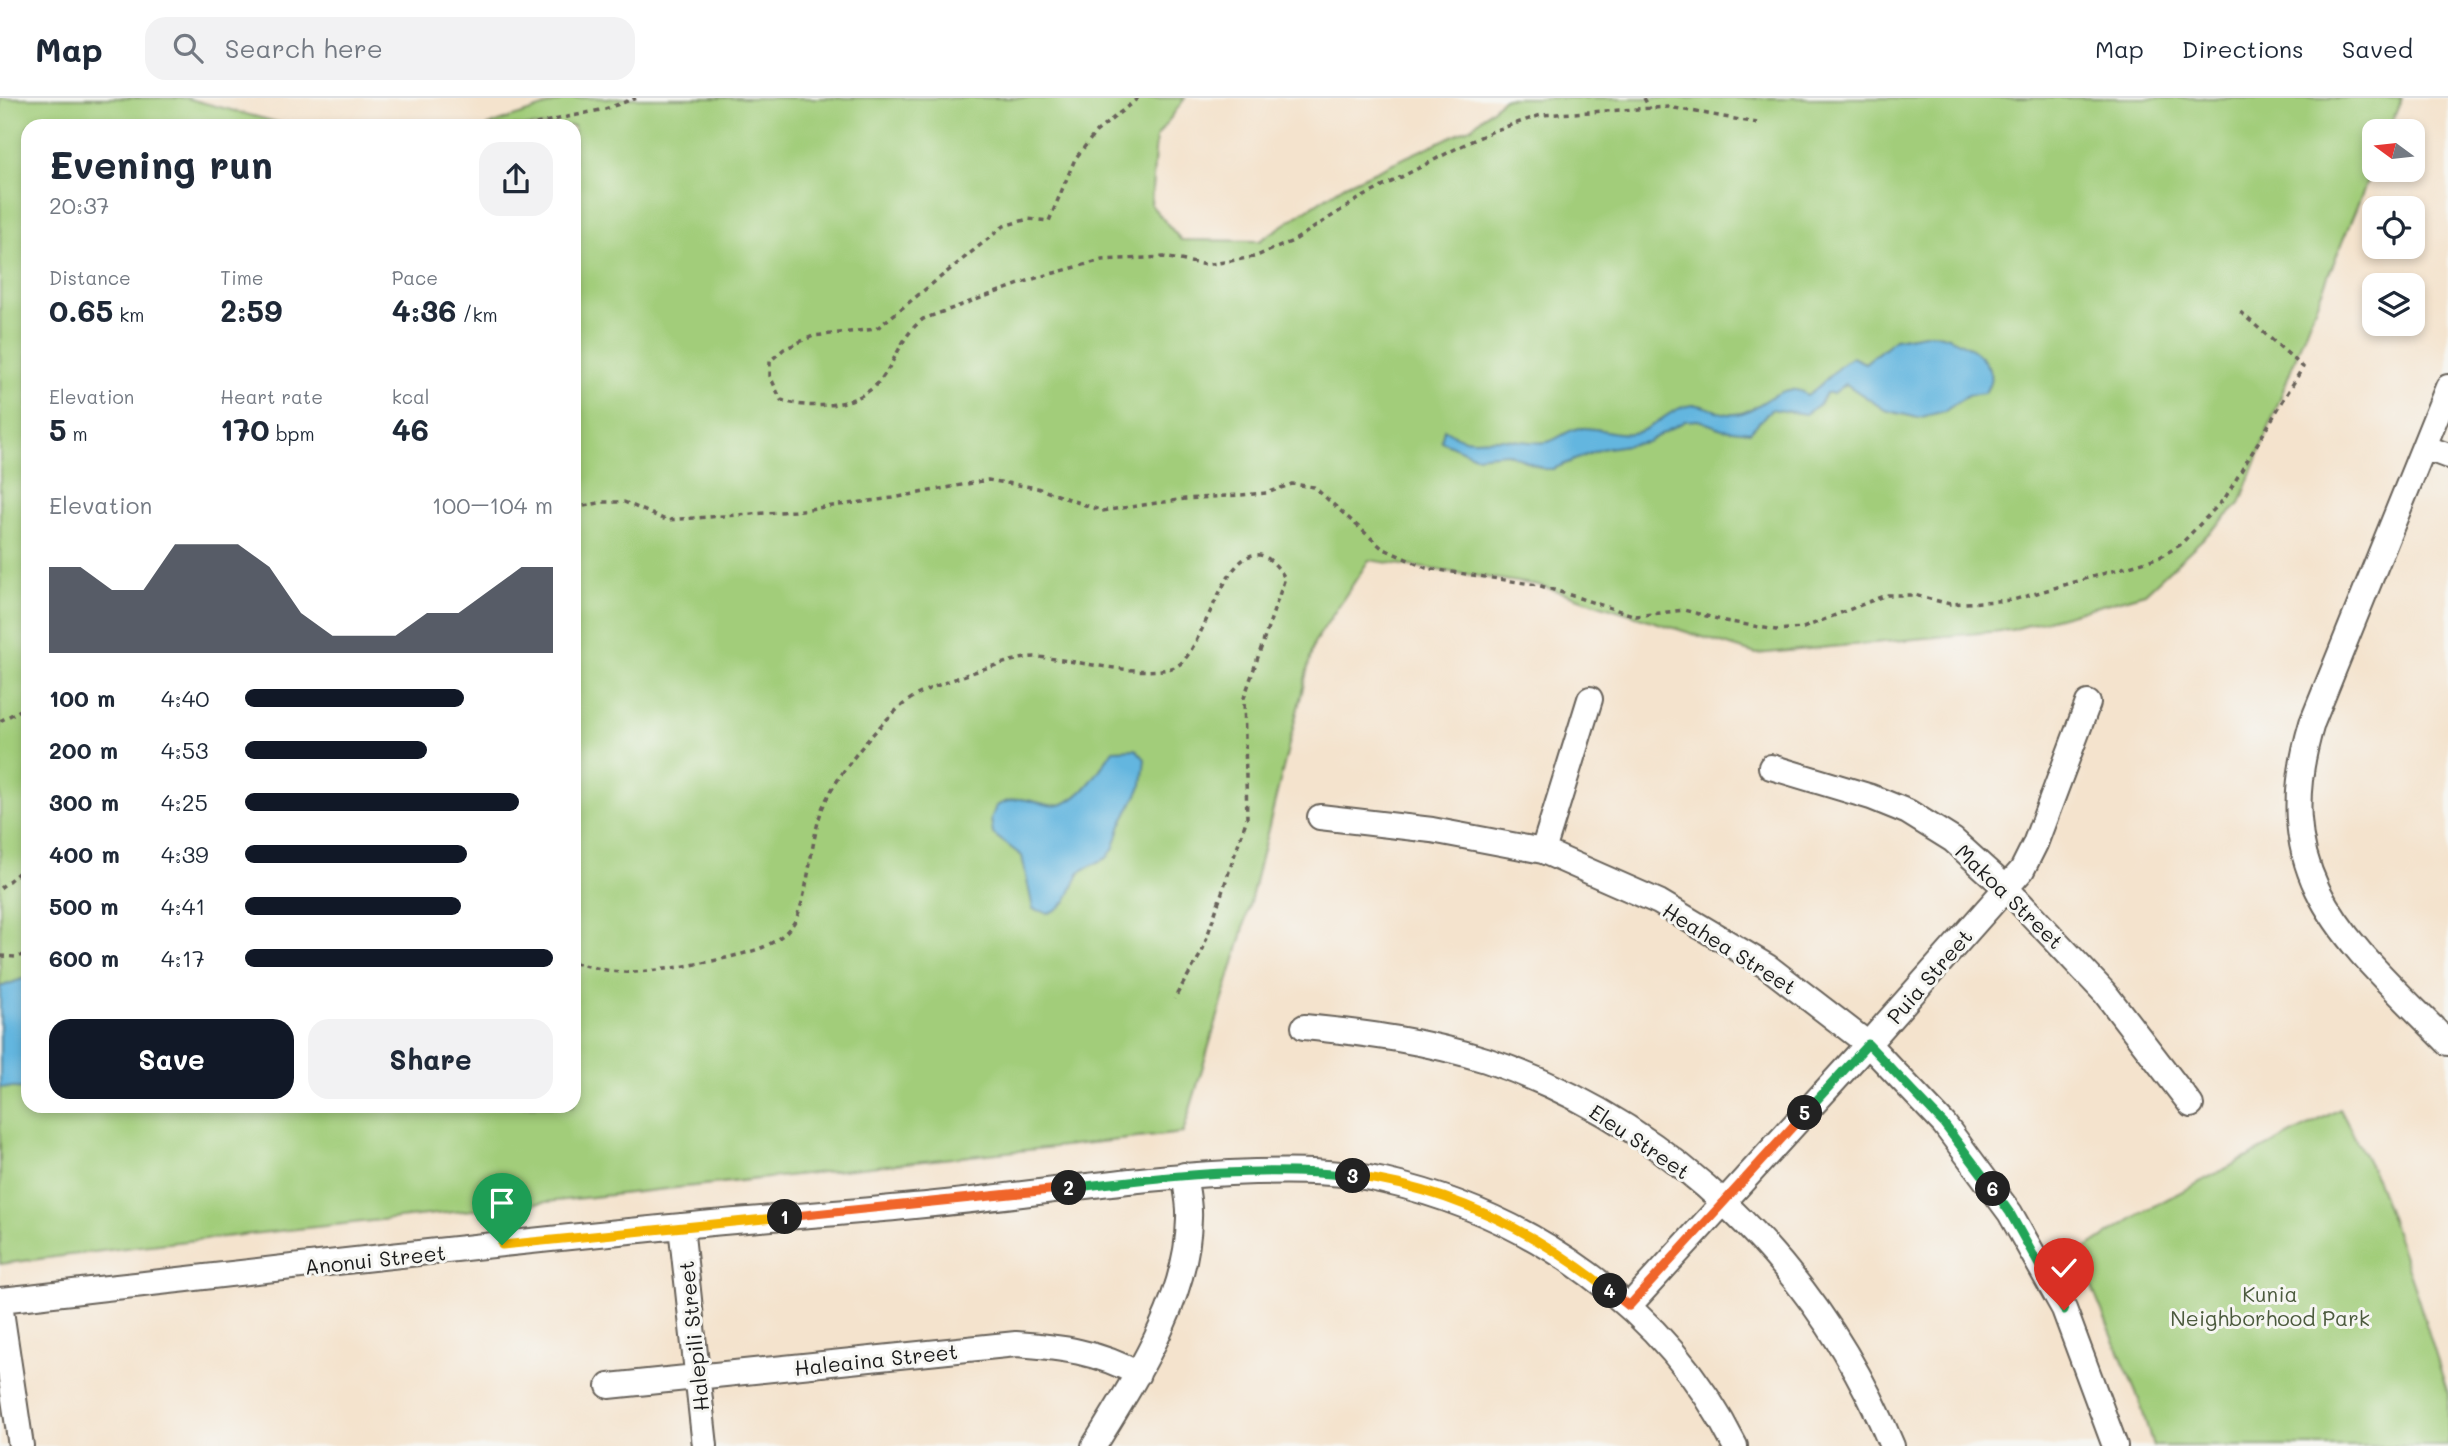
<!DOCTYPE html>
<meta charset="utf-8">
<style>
:root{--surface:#fff;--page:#f2f2f3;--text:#1f2937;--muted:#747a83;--line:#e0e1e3;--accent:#111827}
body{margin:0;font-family:Mali,sans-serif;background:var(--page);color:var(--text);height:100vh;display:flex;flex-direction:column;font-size:26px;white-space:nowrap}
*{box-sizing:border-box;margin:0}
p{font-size:23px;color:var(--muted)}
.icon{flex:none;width:38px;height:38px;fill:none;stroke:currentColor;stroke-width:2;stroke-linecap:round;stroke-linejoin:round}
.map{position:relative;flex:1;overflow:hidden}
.drawer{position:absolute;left:21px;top:21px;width:560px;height:994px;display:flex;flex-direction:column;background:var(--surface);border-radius:21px;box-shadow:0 4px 10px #0003}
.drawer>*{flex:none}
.needle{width:46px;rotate:285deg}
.fabs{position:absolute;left:2362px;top:21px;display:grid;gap:14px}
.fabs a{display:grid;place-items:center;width:63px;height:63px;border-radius:14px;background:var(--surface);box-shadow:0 4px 10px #0003;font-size:35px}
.pin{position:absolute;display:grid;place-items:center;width:60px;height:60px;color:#fff;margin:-72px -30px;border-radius:50% 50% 50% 0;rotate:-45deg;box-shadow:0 0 7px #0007}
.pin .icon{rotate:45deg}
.km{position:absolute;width:35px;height:35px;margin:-18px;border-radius:50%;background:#222;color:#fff;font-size:19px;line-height:35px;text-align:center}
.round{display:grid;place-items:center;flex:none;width:74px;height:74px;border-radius:21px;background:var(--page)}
.overview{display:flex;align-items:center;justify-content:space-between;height:119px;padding:0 28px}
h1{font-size:38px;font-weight:700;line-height:52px}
.metrics{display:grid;grid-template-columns:repeat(3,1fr);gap:10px;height:119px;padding:7px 28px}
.metrics div{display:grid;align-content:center}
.metrics b{font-size:30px;font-weight:700}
.metrics small{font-size:19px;font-weight:400}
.metrics p{font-size:19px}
.chart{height:196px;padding:14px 28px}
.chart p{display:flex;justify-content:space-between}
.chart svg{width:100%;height:126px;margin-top:7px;fill:var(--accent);opacity:.7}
.button{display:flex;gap:14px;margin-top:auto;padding:14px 28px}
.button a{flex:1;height:80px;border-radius:21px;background:var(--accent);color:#fff;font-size:28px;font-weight:700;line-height:80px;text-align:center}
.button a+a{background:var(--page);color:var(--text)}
ul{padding:0 28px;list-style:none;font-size:23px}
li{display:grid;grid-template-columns:112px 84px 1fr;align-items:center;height:52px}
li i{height:18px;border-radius:9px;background:var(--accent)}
header{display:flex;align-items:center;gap:42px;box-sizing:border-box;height:98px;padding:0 35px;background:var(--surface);border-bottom:2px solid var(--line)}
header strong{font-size:33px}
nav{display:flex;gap:38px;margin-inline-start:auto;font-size:24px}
.search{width:490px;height:63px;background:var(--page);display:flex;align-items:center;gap:18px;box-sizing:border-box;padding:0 24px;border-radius:21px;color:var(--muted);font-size:26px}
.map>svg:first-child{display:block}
.green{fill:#a2cd7a;stroke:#5f744b;stroke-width:2}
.water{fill:#64b6df;stroke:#40697e;stroke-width:2}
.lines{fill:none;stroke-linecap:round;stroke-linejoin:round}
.minor-casing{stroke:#68625a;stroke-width:28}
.path{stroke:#68625a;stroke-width:3.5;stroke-dasharray:5 5;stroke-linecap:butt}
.minor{stroke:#fff;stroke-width:24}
.split-1-casing{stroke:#fff;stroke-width:14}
.split-2-casing{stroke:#fff;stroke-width:14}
.split-3-casing{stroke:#fff;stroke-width:14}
.split-4-casing{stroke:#fff;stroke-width:14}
.split-5-casing{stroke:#fff;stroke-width:14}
.split-6-casing{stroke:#fff;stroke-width:14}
.split-7-casing{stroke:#fff;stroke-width:14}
.split-1{stroke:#f5b400;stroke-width:9}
.split-2{stroke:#f0652b;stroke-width:9}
.split-3{stroke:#22a559;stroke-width:9}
.split-4{stroke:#f5b400;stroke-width:9}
.split-5{stroke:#f0652b;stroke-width:9}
.split-6{stroke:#22a559;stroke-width:9}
.split-7{stroke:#22a559;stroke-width:9}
.labels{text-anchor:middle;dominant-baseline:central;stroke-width:6;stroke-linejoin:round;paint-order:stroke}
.street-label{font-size:21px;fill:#1c1c1c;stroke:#f6f6f2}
.park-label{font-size:21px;fill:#4b5a3d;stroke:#f6f6f2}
</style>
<header>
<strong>Map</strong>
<div class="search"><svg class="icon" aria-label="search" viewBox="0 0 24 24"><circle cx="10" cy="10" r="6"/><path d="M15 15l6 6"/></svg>Search here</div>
<nav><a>Map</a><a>Directions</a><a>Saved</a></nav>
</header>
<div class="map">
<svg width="2448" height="1348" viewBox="0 0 2448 1348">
<rect width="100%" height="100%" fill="#f6f6f2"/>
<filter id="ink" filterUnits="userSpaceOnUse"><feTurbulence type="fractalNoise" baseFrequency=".0143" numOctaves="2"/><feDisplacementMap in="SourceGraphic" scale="14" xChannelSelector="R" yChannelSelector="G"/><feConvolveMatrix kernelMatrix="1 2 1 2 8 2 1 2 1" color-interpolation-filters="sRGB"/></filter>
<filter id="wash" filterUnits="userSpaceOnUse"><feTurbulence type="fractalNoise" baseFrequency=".00686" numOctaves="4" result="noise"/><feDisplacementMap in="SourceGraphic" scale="28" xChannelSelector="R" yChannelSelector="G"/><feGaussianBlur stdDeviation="1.57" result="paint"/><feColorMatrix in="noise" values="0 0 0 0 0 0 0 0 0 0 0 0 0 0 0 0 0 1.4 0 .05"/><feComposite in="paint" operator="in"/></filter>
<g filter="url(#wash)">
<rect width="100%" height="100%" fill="#f4e3cd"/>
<path class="green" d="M 0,0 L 186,0 L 291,28 L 28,28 L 28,1008 L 574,1008 L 574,28 L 486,28 L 570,0 L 1185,0 L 1156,40 L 1151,107 L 1181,142 L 1259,143 L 1345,87 L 1472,29 L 1504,0 L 2402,0 L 2388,33 L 2375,33 L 2375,65 L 2309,224 L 2240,406 L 2145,495 L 2011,532 L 1756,556 L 1538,487 L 1369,462 L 1314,545 L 1241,841 L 1183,1035 L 141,1148 L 0,1166 Z
M 2340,1011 L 2377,1082 L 2414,1188 L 2448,1296 L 2448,1348 L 2153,1348 L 2139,1302 L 2078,1156 L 2144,1113 Z"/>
<path class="water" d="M 1930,235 C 1956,236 2009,267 1984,295 L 1968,297 L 1945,313 L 1918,320 L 1885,312 L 1846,286 L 1834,295 L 1826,295 L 1820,306 L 1805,316 L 1771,311 L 1750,334 L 1722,331 L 1698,322 L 1685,323 L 1647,344 L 1601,351 L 1553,371 L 1544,371 L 1507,355 L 1475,358 L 1441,343 L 1444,331 C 1470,348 1477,340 1504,341 C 1517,342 1534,346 1547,344 C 1558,342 1569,330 1581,330 C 1600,329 1619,339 1638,334 C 1657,329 1672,307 1695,307 C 1710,307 1722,320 1741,315 C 1763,310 1783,280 1807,297 C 1825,286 1835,269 1852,259 L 1865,265 L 1895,241 Z
M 1136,651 L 1145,661 L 1142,687 L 1121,727 L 1114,749 L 1108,759 L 1081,773 C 1069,791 1072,807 1048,815 L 1033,811 L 1022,758 L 993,736 L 991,721 L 996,708 C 1022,696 1023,702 1049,707 C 1077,712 1100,671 1113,652 Z
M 28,879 L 28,991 L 0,989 L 0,889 Z"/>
</g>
<g filter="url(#ink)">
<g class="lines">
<defs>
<path id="minor" d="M 2448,289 L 2312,625 C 2265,782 2348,843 2448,945
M 2424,349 L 2448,358
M 1771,669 L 1871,699 L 1908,714 L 1953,742 L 2006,790 L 2105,895 L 2191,1007
M 1320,719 L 1432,732 L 1543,753 L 1659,804 L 1768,869 L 1868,946 L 1944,1026 L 2010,1115 L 2064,1211 L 2115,1348
M 1543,753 L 1590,601
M 1304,929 C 1366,935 1426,943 1486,962 C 1671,1024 1818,1169 1892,1348
M 681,1128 L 705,1348
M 0,1202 C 227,1177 455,1149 682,1128 C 759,1120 837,1116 914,1108 C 1027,1098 1140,1077 1255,1074 C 1298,1073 1342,1073 1384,1083 C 1532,1117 1666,1210 1735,1348
M 0,1206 L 21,1348
M 1629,1208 L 1868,946 L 2022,772 L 2035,746 L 2088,605
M 609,1288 L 1016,1246 C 1060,1249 1099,1254 1138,1276
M 1094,1348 C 1135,1281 1188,1202 1189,1120 C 1190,1106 1186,1090 1184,1077"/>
</defs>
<use href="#minor" class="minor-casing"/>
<path class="path" d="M 1138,0 L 1096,34 L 1075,61 L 1049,123 L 1028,121 L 1004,128 L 876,231 L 813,238 L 784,251 L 770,263 L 770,278 L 781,302 C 813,313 861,309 882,280 C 897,260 902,237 923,221 L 1036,180 L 1102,162 L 1164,159 L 1206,167 L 1254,159 L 1293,143 L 1357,102 L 1459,49 L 1493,33 L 1541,17 L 1669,9 L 1757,25
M 1644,0 L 1650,11
M 526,28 L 605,11 L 636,0
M 574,410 L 603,404 L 624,404 L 666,422 L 794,413 L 893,400 L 988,382 L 1037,390 L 1102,413 L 1185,401 L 1267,395 L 1292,386 L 1314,389 L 1382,450 L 1426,470 L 1538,487 L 1636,518 L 1684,512 L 1725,523 L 1776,532 L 1803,530 L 1886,497 L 1914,497 L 1950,506 L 2013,502 L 2160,459 L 2180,447 L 2225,400 L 2303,269 L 2238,212
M 0,623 L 28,608
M 0,790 L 28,767
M 0,858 L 16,859 L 28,856
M 574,865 C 589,868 605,873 621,874 C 652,876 732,861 761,850 C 774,845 791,833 797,819 C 810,786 810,746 822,711 C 835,678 885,616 915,598 C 935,586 1013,559 1035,559 C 1067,560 1150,582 1177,568 C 1207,553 1234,399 1285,480 L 1244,600 L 1247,720 L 1202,854 L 1174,901"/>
<use href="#minor" class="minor"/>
</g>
</g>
<g class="lines" filter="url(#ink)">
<defs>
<path id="split-1" d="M 502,1147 L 785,1119"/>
<path id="split-2" d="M 785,1119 L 1069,1090"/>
<path id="split-3" d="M 1069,1090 C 1164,1079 1258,1067 1353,1078"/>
<path id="split-4" d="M 1353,1078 C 1449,1090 1535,1133 1610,1193"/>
<path id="split-5" d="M 1610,1193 L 1629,1208 L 1805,1015"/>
<path id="split-6" d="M 1805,1015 L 1868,946 L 1944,1026 L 1993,1091"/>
<path id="split-7" d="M 1993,1091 L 2010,1115 L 2064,1212"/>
</defs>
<use href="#split-1" class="split-1-casing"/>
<use href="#split-2" class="split-2-casing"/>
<use href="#split-3" class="split-3-casing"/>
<use href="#split-4" class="split-4-casing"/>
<use href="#split-5" class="split-5-casing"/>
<use href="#split-6" class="split-6-casing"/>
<use href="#split-7" class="split-7-casing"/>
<use href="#split-1" class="split-1"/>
<use href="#split-2" class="split-2"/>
<use href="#split-3" class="split-3"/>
<use href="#split-4" class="split-4"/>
<use href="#split-5" class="split-5"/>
<use href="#split-6" class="split-6"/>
<use href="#split-7" class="split-7"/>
</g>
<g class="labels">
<g class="street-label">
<text transform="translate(2010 798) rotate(44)">Makoa Street</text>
<text transform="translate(1730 850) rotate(32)">Heahea Street</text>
<text transform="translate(1929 878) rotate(-49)">Puia Street</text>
<text transform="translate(1640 1043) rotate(34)">Eleu Street</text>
<text transform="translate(375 1161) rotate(-6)">Anonui Street</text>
<text transform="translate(693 1238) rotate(-96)">Halepili Street</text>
<text transform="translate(876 1261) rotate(-6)">Haleaina Street</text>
</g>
<g class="park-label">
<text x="2270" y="1195">Kunia<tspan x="2270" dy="24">Neighborhood Park</tspan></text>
</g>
</g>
</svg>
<div class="fabs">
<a><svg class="needle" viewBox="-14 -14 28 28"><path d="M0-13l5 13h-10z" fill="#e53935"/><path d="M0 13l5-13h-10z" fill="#747a83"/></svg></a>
<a><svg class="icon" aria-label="locate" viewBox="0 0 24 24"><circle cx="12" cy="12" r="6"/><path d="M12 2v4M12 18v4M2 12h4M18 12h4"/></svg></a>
<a><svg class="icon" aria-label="layers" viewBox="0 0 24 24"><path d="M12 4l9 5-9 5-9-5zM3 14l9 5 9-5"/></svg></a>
</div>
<div class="pin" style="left:502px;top:1147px;background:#1e9e55"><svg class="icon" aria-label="arrive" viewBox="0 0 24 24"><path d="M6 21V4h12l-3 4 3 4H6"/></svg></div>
<div class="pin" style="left:2064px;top:1212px;background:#d93025"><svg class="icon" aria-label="check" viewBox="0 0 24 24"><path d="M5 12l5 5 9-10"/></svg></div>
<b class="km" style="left:785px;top:1119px">1</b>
<b class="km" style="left:1069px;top:1090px">2</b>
<b class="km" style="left:1353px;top:1078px">3</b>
<b class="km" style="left:1610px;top:1193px">4</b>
<b class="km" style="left:1805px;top:1015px">5</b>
<b class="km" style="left:1993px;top:1091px">6</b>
<section class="drawer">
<div class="overview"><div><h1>Evening run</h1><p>20:37</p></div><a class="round"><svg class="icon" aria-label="share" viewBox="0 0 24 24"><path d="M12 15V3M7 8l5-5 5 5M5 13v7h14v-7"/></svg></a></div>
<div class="metrics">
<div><p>Distance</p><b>0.65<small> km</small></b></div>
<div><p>Time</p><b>2:59</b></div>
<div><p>Pace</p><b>4:36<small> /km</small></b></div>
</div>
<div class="metrics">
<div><p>Elevation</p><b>5<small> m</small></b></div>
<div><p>Heart rate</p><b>170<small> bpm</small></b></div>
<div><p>kcal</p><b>46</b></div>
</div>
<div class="chart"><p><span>Elevation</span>100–104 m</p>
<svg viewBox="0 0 160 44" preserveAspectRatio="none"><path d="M0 44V14L10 14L20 22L30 22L40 6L50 6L60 6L70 14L80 30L90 38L100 38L110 38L120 30L130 30L140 22L150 14L160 14V44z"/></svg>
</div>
<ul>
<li><b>100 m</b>4:40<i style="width:71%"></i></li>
<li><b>200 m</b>4:53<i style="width:59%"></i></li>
<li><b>300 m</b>4:25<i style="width:89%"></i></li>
<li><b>400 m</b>4:39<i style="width:72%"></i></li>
<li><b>500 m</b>4:41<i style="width:70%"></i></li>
<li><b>600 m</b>4:17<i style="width:100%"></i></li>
</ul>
<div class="button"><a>Save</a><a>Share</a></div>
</section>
</div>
